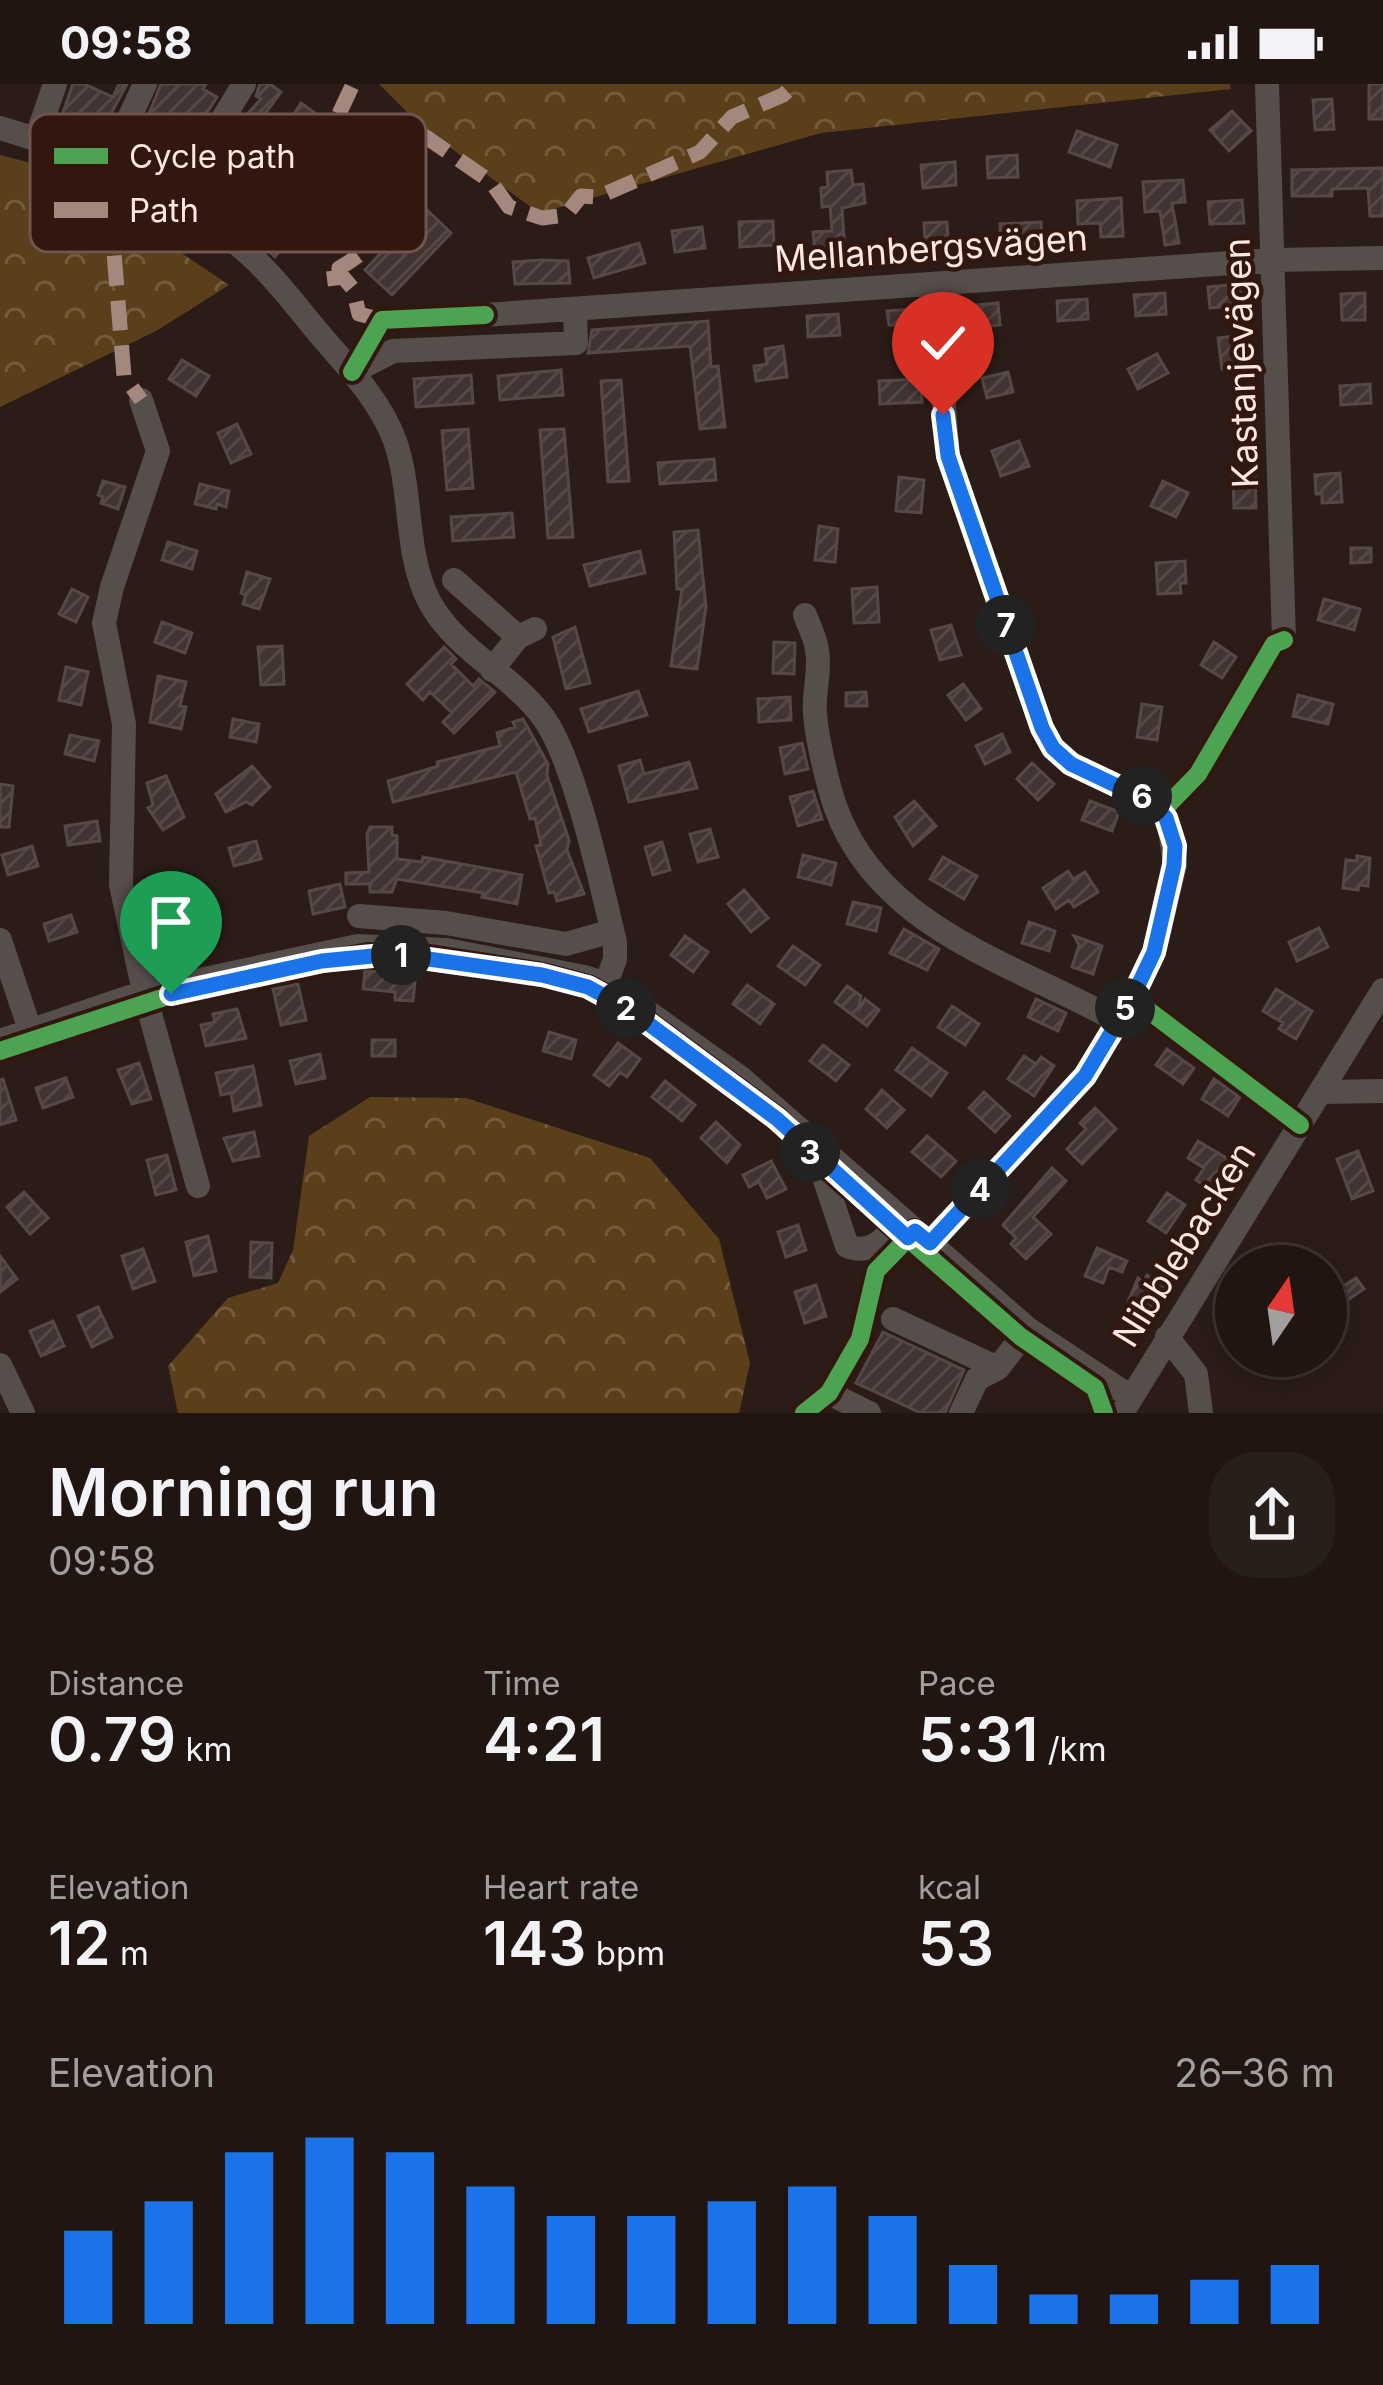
<!DOCTYPE html>
<meta charset="utf-8">
<style>
:root{--surface:#201511;--page:#281e1a;--text:#f1f3f6;--muted:#a29f9f;--line:#3d3431;--accent:#1a73e8}
body{margin:0;font-family:Inter,sans-serif;background:var(--page);color:var(--text);height:100vh;display:flex;flex-direction:column;font-size:45px;white-space:nowrap}
*{box-sizing:border-box;margin:0}
p{font-size:39px;color:var(--muted)}
.icon{flex:none;width:66px;height:66px;fill:none;stroke:currentColor;stroke-width:2;stroke-linecap:round;stroke-linejoin:round}
.map{position:relative;height:1329px;overflow:hidden}
.details{display:flex;flex-direction:column;background:var(--surface);flex:1}
.details>*{flex:none}
.needle{width:78px;rotate:13deg}
.controls{position:absolute;left:1215px;top:1161px;display:grid;gap:24px}
.controls a{display:grid;place-items:center;width:132px;height:132px;border-radius:50%;background:var(--surface);box-shadow:0 6px 18px #0003,0 0 0 3px var(--line);font-size:60px}
.pin{position:absolute;display:grid;place-items:center;width:102px;height:102px;color:#fff;margin:-123px -51px;border-radius:50% 50% 50% 0;rotate:-45deg;box-shadow:0 0 12px #0007}
.pin .icon{rotate:45deg}
.km{position:absolute;width:60px;height:60px;margin:-30px;border-radius:50%;background:#222;color:#fff;font-size:33px;line-height:60px;text-align:center}
.round{display:grid;place-items:center;flex:none;width:126px;height:126px;border-radius:48px;background:var(--page)}
.summary{display:flex;align-items:center;justify-content:space-between;height:204px;padding:0 48px}
h1{font-size:66px;font-weight:600;line-height:90px}
.figures{display:grid;grid-template-columns:repeat(3,1fr);gap:18px;height:204px;padding:12px 48px}
.figures div{display:grid;align-content:center}
.figures b{font-size:60px;font-weight:600}
.figures small{font-size:33px;font-weight:400}
.figures p{font-size:33px}
.chart{height:336px;padding:24px 48px}
.chart p{display:flex;justify-content:space-between}
.chart svg{width:100%;height:216px;margin-top:12px;stroke:var(--accent);stroke-width:6}
.status{display:flex;justify-content:space-between;align-items:center;height:84px;padding:0 60px;background:var(--surface);direction:ltr}
.status svg{height:33px;fill:currentColor}
.map>svg:first-child{display:block}
.forest{fill:url(#forest-crowns)}
.building{fill:url(#building-hatch);stroke:#564846;stroke-width:3}
.lines{fill:none;stroke-linecap:round;stroke-linejoin:round}
.minor{stroke:#564e4b;stroke-width:24}
.quiet{stroke:#a5887d;stroke-width:15;stroke-dasharray:30 15;stroke-linecap:butt}
.cycleway-casing{stroke:#33170f;stroke-width:26}
.cycleway{stroke:#4ca352;stroke-width:18}
.route-casing{stroke:#fff;stroke-width:24}
.route{stroke:#1a73e8;stroke-width:15}
.labels{text-anchor:middle;dominant-baseline:central;stroke-width:9;stroke-linejoin:round;paint-order:stroke}
.street-label{font-size:36px;fill:#fce7e1;stroke:#33170f}
.key{fill:#33170f;stroke:#6f554e;stroke-width:3}
.key-label{font-size:33px;fill:#fce7e1}
</style>
<div class="status"><b>09:58</b><svg viewBox="0 0 49 12"><path d="M0 12V9h3v3zM5 12V6h3v6zM10 12V3h3v9zM15 12V0h3v12zM26 1h20v11H26zM47 4h2v5h-2z"/></svg></div>
<div class="map">
<svg width="1383" height="1329" viewBox="0 0 1383 1329">
<defs>
<pattern id="forest-crowns" width="20" height="18" patternUnits="userSpaceOnUse" patternTransform="scale(3)"><rect width="20" height="18" fill="#5a3f1a"/><path d="M2 6a3 3 0 1 1 6 0M12 15a3 3 0 1 1 6 0" fill="none" stroke="#735b3b"/></pattern>
<pattern id="building-hatch" width="6" height="6" patternUnits="userSpaceOnUse" patternTransform="scale(3)"><rect width="6" height="6" fill="#423432"/><path d="M-1 1l2-2M0 6l6-6M5 7l2-2" fill="none" stroke="#554846"/></pattern>
</defs>
<rect width="100%" height="100%" fill="#2b1c17"/>
<path class="forest" d="M 379,0 L 1230,0 L 1231,5 L 821,49 L 539,129 L 422,43 Z
M 0,71 L 58,86 L 229,201 L 156,247 L 0,323 Z
M 370,1013 L 466,1014 L 650,1074 L 719,1155 L 750,1279 L 739,1329 L 178,1329 L 168,1282 L 228,1214 L 278,1199 L 293,1166 L 309,1052 Z"/>
<path class="building" d="M 73,0 L 84,0 L 113,13 L 119,0 L 127,0 L 95,59 L 57,45 Z
M 161,0 L 206,0 L 203,5 L 217,13 L 168,89 L 133,69 Z
M 260,0 L 270,0 L 281,8 L 261,35 L 281,50 L 301,19 L 315,29 L 233,136 L 200,113 L 207,105 L 202,101 L 240,38 L 261,15 L 256,12 Z
M 1369,0 L 1383,0 L 1383,35 L 1369,35 Z
M 1332,15 L 1334,45 L 1315,46 L 1313,16 Z
M 1232,27 L 1251,47 L 1229,67 L 1210,46 Z
M 1077,47 L 1117,61 L 1110,83 L 1069,68 Z
M 332,50 L 355,68 L 275,173 L 261,159 L 282,129 L 284,131 L 300,113 L 297,110 L 330,67 Z
M 1017,71 L 1018,93 L 988,94 L 987,73 Z
M 955,78 L 956,101 L 923,104 L 921,81 Z
M 1383,84 L 1383,132 L 1370,132 L 1368,104 L 1332,105 L 1332,112 L 1292,112 L 1292,86 Z
M 851,86 L 853,101 L 863,100 L 865,119 L 842,124 L 845,166 L 815,169 L 813,148 L 832,147 L 830,122 L 822,123 L 821,104 L 828,103 L 827,88 Z
M 1183,96 L 1185,118 L 1172,119 L 1179,159 L 1165,161 L 1160,127 L 1145,128 L 1143,98 Z
M 1121,114 L 1123,152 L 1101,153 L 1100,139 L 1078,140 L 1077,117 Z
M 1242,116 L 1244,139 L 1210,140 L 1208,118 Z
M 424,123 L 451,149 L 392,211 L 365,186 Z
M 773,137 L 774,161 L 740,163 L 739,138 Z
M 947,138 L 949,168 L 926,170 L 924,139 Z
M 1041,138 L 1042,163 L 1001,166 L 1000,140 Z
M 702,143 L 705,164 L 675,168 L 672,147 Z
M 639,159 L 645,179 L 594,194 L 588,174 Z
M 542,176 L 568,177 L 570,199 L 515,200 L 513,178 Z
M 1240,200 L 1242,221 L 1210,224 L 1208,203 Z
M 1165,209 L 1166,230 L 1136,232 L 1134,211 Z
M 1365,209 L 1365,236 L 1342,236 L 1341,210 Z
M 1087,215 L 1088,235 L 1058,237 L 1057,217 Z
M 998,219 L 1000,241 L 967,244 L 965,222 Z
M 914,225 L 917,260 L 897,261 L 896,241 L 889,241 L 887,227 Z
M 838,230 L 840,251 L 808,253 L 807,232 Z
M 708,237 L 711,283 L 718,282 L 725,343 L 700,345 L 690,262 L 588,269 L 592,246 Z
M 1244,251 L 1247,282 L 1222,285 L 1218,254 Z
M 783,262 L 787,293 L 756,297 L 754,282 L 767,280 L 765,265 Z
M 1157,270 L 1168,289 L 1138,305 L 1128,285 Z
M 182,276 L 209,292 L 196,312 L 169,295 Z
M 561,286 L 563,311 L 500,316 L 498,292 Z
M 1008,288 L 1013,308 L 987,314 L 982,294 Z
M 471,291 L 473,319 L 416,323 L 414,295 Z
M 920,295 L 922,318 L 880,320 L 879,297 Z
M 621,296 L 629,397 L 608,398 L 601,297 Z
M 1370,300 L 1371,319 L 1341,321 L 1340,302 Z
M 237,340 L 251,370 L 231,379 L 218,349 Z
M 468,345 L 473,404 L 447,406 L 442,347 Z
M 564,345 L 573,453 L 548,454 L 540,346 Z
M 1019,357 L 1029,382 L 1001,392 L 992,367 Z
M 714,375 L 716,396 L 660,400 L 658,379 Z
M 1255,388 L 1256,424 L 1234,424 L 1233,389 Z
M 1340,389 L 1342,418 L 1322,419 L 1322,410 L 1316,410 L 1315,391 Z
M 899,393 L 924,396 L 921,429 L 896,427 Z
M 103,397 L 125,403 L 118,425 L 101,419 L 103,413 L 98,411 Z
M 1163,397 L 1188,409 L 1176,433 L 1151,422 Z
M 200,400 L 229,407 L 226,423 L 217,420 L 216,425 L 195,420 Z
M 512,429 L 514,453 L 453,457 L 451,433 Z
M 819,442 L 838,445 L 835,478 L 815,476 Z
M 698,446 L 706,523 L 697,585 L 671,582 L 682,505 L 677,505 L 674,448 Z
M 168,458 L 197,467 L 192,485 L 162,476 Z
M 1351,464 L 1371,464 L 1371,478 L 1351,479 Z
M 640,467 L 645,489 L 590,502 L 584,481 Z
M 1185,477 L 1186,499 L 1180,499 L 1181,509 L 1158,510 L 1156,479 Z
M 247,488 L 270,495 L 259,525 L 243,520 L 246,511 L 241,509 Z
M 877,503 L 879,538 L 854,539 L 852,505 Z
M 72,505 L 88,513 L 76,538 L 59,530 Z
M 1324,515 L 1360,525 L 1354,546 L 1318,536 Z
M 162,538 L 192,549 L 185,569 L 155,558 Z
M 951,541 L 961,571 L 940,576 L 931,546 Z
M 575,543 L 590,599 L 566,605 L 553,553 Z
M 774,558 L 795,559 L 794,590 L 773,589 Z
M 1214,558 L 1236,573 L 1222,594 L 1201,581 Z
M 282,562 L 284,600 L 261,601 L 258,563 Z
M 444,563 L 456,575 L 451,580 L 473,602 L 479,595 L 495,608 L 454,649 L 443,638 L 452,629 L 430,608 L 423,616 L 407,600 Z
M 66,583 L 88,588 L 81,621 L 59,616 Z
M 158,592 L 186,598 L 180,622 L 186,623 L 181,645 L 150,638 Z
M 963,600 L 981,625 L 966,636 L 948,611 Z
M 638,607 L 647,631 L 589,648 L 581,625 Z
M 866,608 L 867,622 L 846,622 L 846,609 Z
M 1298,611 L 1333,620 L 1328,640 L 1293,632 Z
M 790,613 L 791,636 L 759,638 L 758,615 Z
M 1142,620 L 1162,623 L 1157,656 L 1137,653 Z
M 233,635 L 259,640 L 256,658 L 230,653 Z
M 523,635 L 548,680 L 547,691 L 569,756 L 567,766 L 584,810 L 557,817 L 554,808 L 549,809 L 536,762 L 541,761 L 535,734 L 530,735 L 516,688 L 393,718 L 388,697 L 432,684 L 438,682 L 437,678 L 500,662 L 497,649 L 515,643 L 513,638 Z
M 1002,650 L 1010,668 L 985,680 L 976,662 Z
M 70,651 L 99,657 L 94,677 L 65,670 Z
M 802,659 L 808,685 L 785,690 L 780,664 Z
M 640,676 L 644,690 L 689,678 L 697,704 L 629,718 L 619,682 Z
M 1032,679 L 1054,700 L 1038,716 L 1017,695 Z
M 252,682 L 270,703 L 252,721 L 246,718 L 226,728 L 216,710 Z
M 166,692 L 184,733 L 163,746 L 148,724 L 153,721 L 147,699 Z
M 0,700 L 13,702 L 9,743 L 0,743 Z
M 813,707 L 822,735 L 798,742 L 790,713 Z
M 914,717 L 936,742 L 913,762 L 895,733 Z
M 1090,717 L 1119,728 L 1112,747 L 1082,736 Z
M 97,737 L 100,757 L 68,761 L 65,742 Z
M 370,743 L 392,743 L 392,751 L 397,752 L 397,775 L 422,778 L 423,773 L 522,791 L 517,820 L 482,813 L 483,809 L 397,795 L 392,808 L 370,808 L 370,800 L 346,800 L 346,789 L 369,788 L 367,750 Z
M 710,745 L 718,773 L 698,778 L 690,750 Z
M 256,757 L 261,775 L 234,782 L 229,764 Z
M 662,758 L 670,786 L 653,791 L 645,763 Z
M 32,762 L 38,782 L 8,791 L 2,771 Z
M 803,771 L 836,779 L 831,801 L 798,793 Z
M 1357,772 L 1370,774 L 1368,802 L 1359,801 L 1358,806 L 1343,804 L 1346,776 L 1357,777 Z
M 943,773 L 977,792 L 964,815 L 930,795 Z
M 1068,787 L 1073,795 L 1085,788 L 1098,808 L 1074,823 L 1069,816 L 1056,825 L 1043,804 Z
M 340,800 L 345,823 L 313,830 L 309,807 Z
M 744,806 L 768,834 L 751,848 L 728,820 Z
M 853,818 L 881,824 L 876,847 L 847,840 Z
M 182,823 L 186,842 L 158,847 L 154,828 Z
M 71,831 L 77,848 L 49,857 L 44,840 Z
M 1029,838 L 1055,847 L 1049,867 L 1022,859 Z
M 1319,844 L 1328,863 L 1297,877 L 1289,858 Z
M 904,845 L 939,865 L 927,886 L 890,869 Z
M 685,852 L 708,868 L 693,888 L 671,871 Z
M 1074,852 L 1102,862 L 1093,890 L 1072,883 L 1079,861 Z
M 793,862 L 820,881 L 805,901 L 778,882 Z
M 384,885 L 416,887 L 413,917 L 395,916 L 395,908 L 363,905 L 365,887 L 384,888 Z
M 298,900 L 306,936 L 281,941 L 273,905 Z
M 747,901 L 774,920 L 760,940 L 733,920 Z
M 847,902 L 861,912 L 858,927 L 865,915 L 879,926 L 867,942 L 835,918 Z
M 1276,905 L 1312,927 L 1296,955 L 1279,945 L 1283,939 L 1263,927 Z
M 1036,915 L 1066,929 L 1058,947 L 1028,933 Z
M 952,922 L 979,940 L 965,961 L 938,943 Z
M 237,925 L 246,954 L 206,962 L 201,941 L 215,938 L 213,930 Z
M 549,948 L 576,956 L 571,975 L 543,967 Z
M 372,956 L 395,956 L 395,972 L 372,972 Z
M 618,959 L 640,975 L 627,993 L 620,988 L 609,1002 L 594,991 Z
M 823,961 L 849,981 L 836,997 L 810,977 Z
M 912,964 L 947,989 L 931,1012 L 896,986 Z
M 1167,965 L 1194,984 L 1183,1000 L 1156,981 Z
M 320,970 L 325,994 L 296,1000 L 290,977 Z
M 1024,972 L 1036,980 L 1041,973 L 1054,982 L 1034,1012 L 1008,995 Z
M 139,979 L 151,1015 L 132,1020 L 118,986 Z
M 253,982 L 261,1021 L 234,1027 L 231,1009 L 221,1011 L 216,989 Z
M 66,994 L 73,1013 L 43,1024 L 36,1004 Z
M 3,995 L 16,1036 L 0,1041 L 0,996 Z
M 1214,995 L 1240,1013 L 1228,1032 L 1202,1015 Z
M 665,997 L 695,1021 L 682,1037 L 652,1013 Z
M 882,1006 L 904,1026 L 887,1044 L 866,1025 Z
M 984,1008 L 1010,1032 L 995,1048 L 969,1024 Z
M 1095,1024 L 1116,1045 L 1082,1080 L 1067,1065 L 1086,1045 L 1080,1039 Z
M 716,1038 L 740,1061 L 727,1079 L 701,1054 Z
M 254,1048 L 259,1072 L 233,1077 L 224,1054 Z
M 927,1052 L 956,1077 L 941,1093 L 912,1068 Z
M 1198,1057 L 1233,1078 L 1215,1108 L 1196,1096 L 1204,1084 L 1188,1074 Z
M 1358,1067 L 1373,1107 L 1352,1115 L 1337,1075 Z
M 167,1071 L 176,1106 L 156,1111 L 147,1076 Z
M 771,1077 L 786,1105 L 767,1114 L 759,1098 L 749,1103 L 743,1091 Z
M 1052,1084 L 1066,1097 L 1033,1133 L 1051,1150 L 1026,1175 L 1011,1160 L 1016,1154 L 1003,1141 Z
M 24,1108 L 48,1134 L 30,1150 L 7,1123 Z
M 1167,1109 L 1185,1121 L 1166,1149 L 1148,1137 Z
M 798,1141 L 806,1166 L 786,1173 L 778,1148 Z
M 208,1152 L 216,1187 L 194,1192 L 186,1158 Z
M 251,1158 L 272,1159 L 271,1194 L 250,1193 Z
M 1097,1164 L 1127,1177 L 1122,1188 L 1109,1183 L 1103,1199 L 1085,1192 Z
M 143,1165 L 155,1197 L 133,1205 L 122,1172 Z
M 0,1172 L 17,1195 L 0,1208 Z
M 1147,1191 L 1165,1201 L 1148,1230 L 1128,1218 L 1138,1194 L 1143,1198 Z
M 1356,1194 L 1364,1205 L 1336,1224 L 1328,1212 Z
M 816,1201 L 826,1232 L 805,1239 L 795,1208 Z
M 98,1223 L 112,1253 L 92,1263 L 78,1232 Z
M 53,1237 L 64,1262 L 41,1272 L 30,1247 Z
M 883,1248 L 964,1286 L 945,1329 L 921,1329 L 856,1299 Z"/>
<g class="lines">
<path class="minor" d="M 1267,0 L 1284,556
M 0,44 C 84,69 168,103 236,159 C 269,185 295,221 322,253 C 349,284 381,318 395,357 C 413,408 404,468 429,517 C 456,567 510,589 543,633 C 574,674 602,804 615,858 L 615,875 L 606,900
M 36,55 L 55,0
M 107,82 L 145,0
M 174,115 L 244,0
M 237,159 L 317,57
M 485,231 L 1274,176 L 1383,174
M 352,288 L 393,267 L 576,259 L 575,225
M 141,316 L 158,367 L 112,503 L 104,539 L 124,640 L 121,801 L 144,908 L 198,1102
M 454,496 L 518,553
M 805,531 C 809,542 816,555 817,566 C 821,586 813,609 815,630 C 817,654 823,679 829,702 C 863,839 1006,876 1116,936
M 492,586 L 518,553 L 535,545
M 359,832 L 446,839 L 566,860 L 612,847
M 0,856 L 30,946
M 0,957 L 144,908 L 358,862 L 447,866 L 584,893 L 606,900 L 635,919 L 741,994 L 1028,1245 L 1131,1313
M 1322,1008 L 1383,1007
M 811,1054 L 847,1162 C 873,1172 886,1153 902,1135
M 930,1159 L 1085,992 L 1132,914 L 1154,868 L 1175,781 L 1170,746 L 1166,734 L 1153,719 L 1071,680 L 1053,664 L 1042,644 L 948,372 L 934,200
M 893,1235 L 998,1284
M 1167,1253 L 1196,1290 L 1201,1329
M 0,1281 L 23,1329
M 829,1309 L 869,1329
M 961,1329 L 977,1295 L 998,1284 L 1028,1245
M 1122,1329 L 1383,906"/>
<path class="quiet" d="M 339,30 L 353,0
M 377,62 L 426,53 L 491,98 L 509,123 L 542,134 L 566,131 L 581,112 L 598,113 L 700,68 L 732,33 L 783,11 L 795,0
M 107,82 L 124,292 L 141,316
M 339,191 L 339,184 C 367,169 414,128 409,92
M 327,195 L 343,193 L 353,205 L 359,230 L 382,236"/>
<defs>
<path id="cycleway" d="M 352,288 L 382,236 L 485,231
M 1161,728 L 1198,690 L 1274,560 L 1284,556
M 1132,914 L 1300,1041
M 0,967 L 171,911 L 368,871 L 430,873 L 543,891 L 588,903 L 630,926 L 777,1035 L 817,1075 L 1021,1253 L 1095,1304 L 1104,1329
M 804,1329 L 829,1309 L 860,1255 L 876,1187 L 915,1147"/>
</defs>
<use href="#cycleway" class="cycleway-casing"/>
<use href="#cycleway" class="cycleway"/>
</g>
<g class="lines">
<defs>
<path id="route" d="M 171,910 L 322,877 L 393,870 L 542,891 L 588,903 L 630,926 L 777,1035 L 908,1154 L 915,1147 L 930,1159 L 1085,992 L 1132,914 L 1154,868 L 1174,781 L 1175,762 L 1166,734 L 1153,719 L 1071,680 L 1053,664 L 1042,644 L 948,372 L 943,331"/>
</defs>
<use href="#route" class="route-casing"/>
<use href="#route" class="route"/>
</g>
<g class="labels">
<g class="street-label">
<text transform="translate(931 164) rotate(-4)">Mellanbergsvägen</text>
<text transform="translate(1241 279) rotate(-92)">Kastanjevägen</text>
<text transform="translate(1184 1160) rotate(-58)">Nibblebacken</text>
</g>
</g>
<rect x="30" y="30" width="396" height="138" rx="18" class="key"/>
<rect x="54" y="64" width="54" height="16" fill="#4ca352"/>
<rect x="54" y="118" width="54" height="16" fill="#a5887d"/>
<g class="key-label">
<text x="129" y="84">Cycle path</text>
<text x="129" y="138">Path</text>
</g>
</svg>
<div class="controls">
<a><svg class="needle" viewBox="-14 -14 28 28"><path d="M0-13l5 13h-10z" fill="#e53935"/><path d="M0 13l5-13h-10z" fill="#a29f9f"/></svg></a>
</div>
<div class="pin" style="left:171px;top:910px;background:#1e9e55"><svg class="icon" aria-label="arrive" viewBox="0 0 24 24"><path d="M6 21V4h12l-3 4 3 4H6"/></svg></div>
<div class="pin" style="left:943px;top:331px;background:#d93025"><svg class="icon" aria-label="check" viewBox="0 0 24 24"><path d="M5 12l5 5 9-10"/></svg></div>
<b class="km" style="left:401px;top:871px">1</b>
<b class="km" style="left:626px;top:924px">2</b>
<b class="km" style="left:810px;top:1068px">3</b>
<b class="km" style="left:980px;top:1105px">4</b>
<b class="km" style="left:1125px;top:924px">5</b>
<b class="km" style="left:1142px;top:712px">6</b>
<b class="km" style="left:1006px;top:541px">7</b>
</div>
<section class="details">
<div class="summary"><div><h1>Morning run</h1><p>09:58</p></div><a class="round"><svg class="icon" aria-label="share" viewBox="0 0 24 24"><path d="M12 15V3M7 8l5-5 5 5M5 13v7h14v-7"/></svg></a></div>
<div class="figures">
<div><p>Distance</p><b>0.79<small> km</small></b></div>
<div><p>Time</p><b>4:21</b></div>
<div><p>Pace</p><b>5:31<small> /km</small></b></div>
</div>
<div class="figures">
<div><p>Elevation</p><b>12<small> m</small></b></div>
<div><p>Heart rate</p><b>143<small> bpm</small></b></div>
<div><p>kcal</p><b>53</b></div>
</div>
<div class="chart"><p><span>Elevation</span>26–36 m</p>
<svg viewBox="0 0 160 44" preserveAspectRatio="none"><path d="M5 44V25M15 44V19M25 44V9M35 44V6M45 44V9M55 44V16M65 44V22M75 44V22M85 44V19M95 44V16M105 44V22M115 44V32M125 44V38M135 44V38M145 44V35M155 44V32"/></svg>
</div>
</section>
